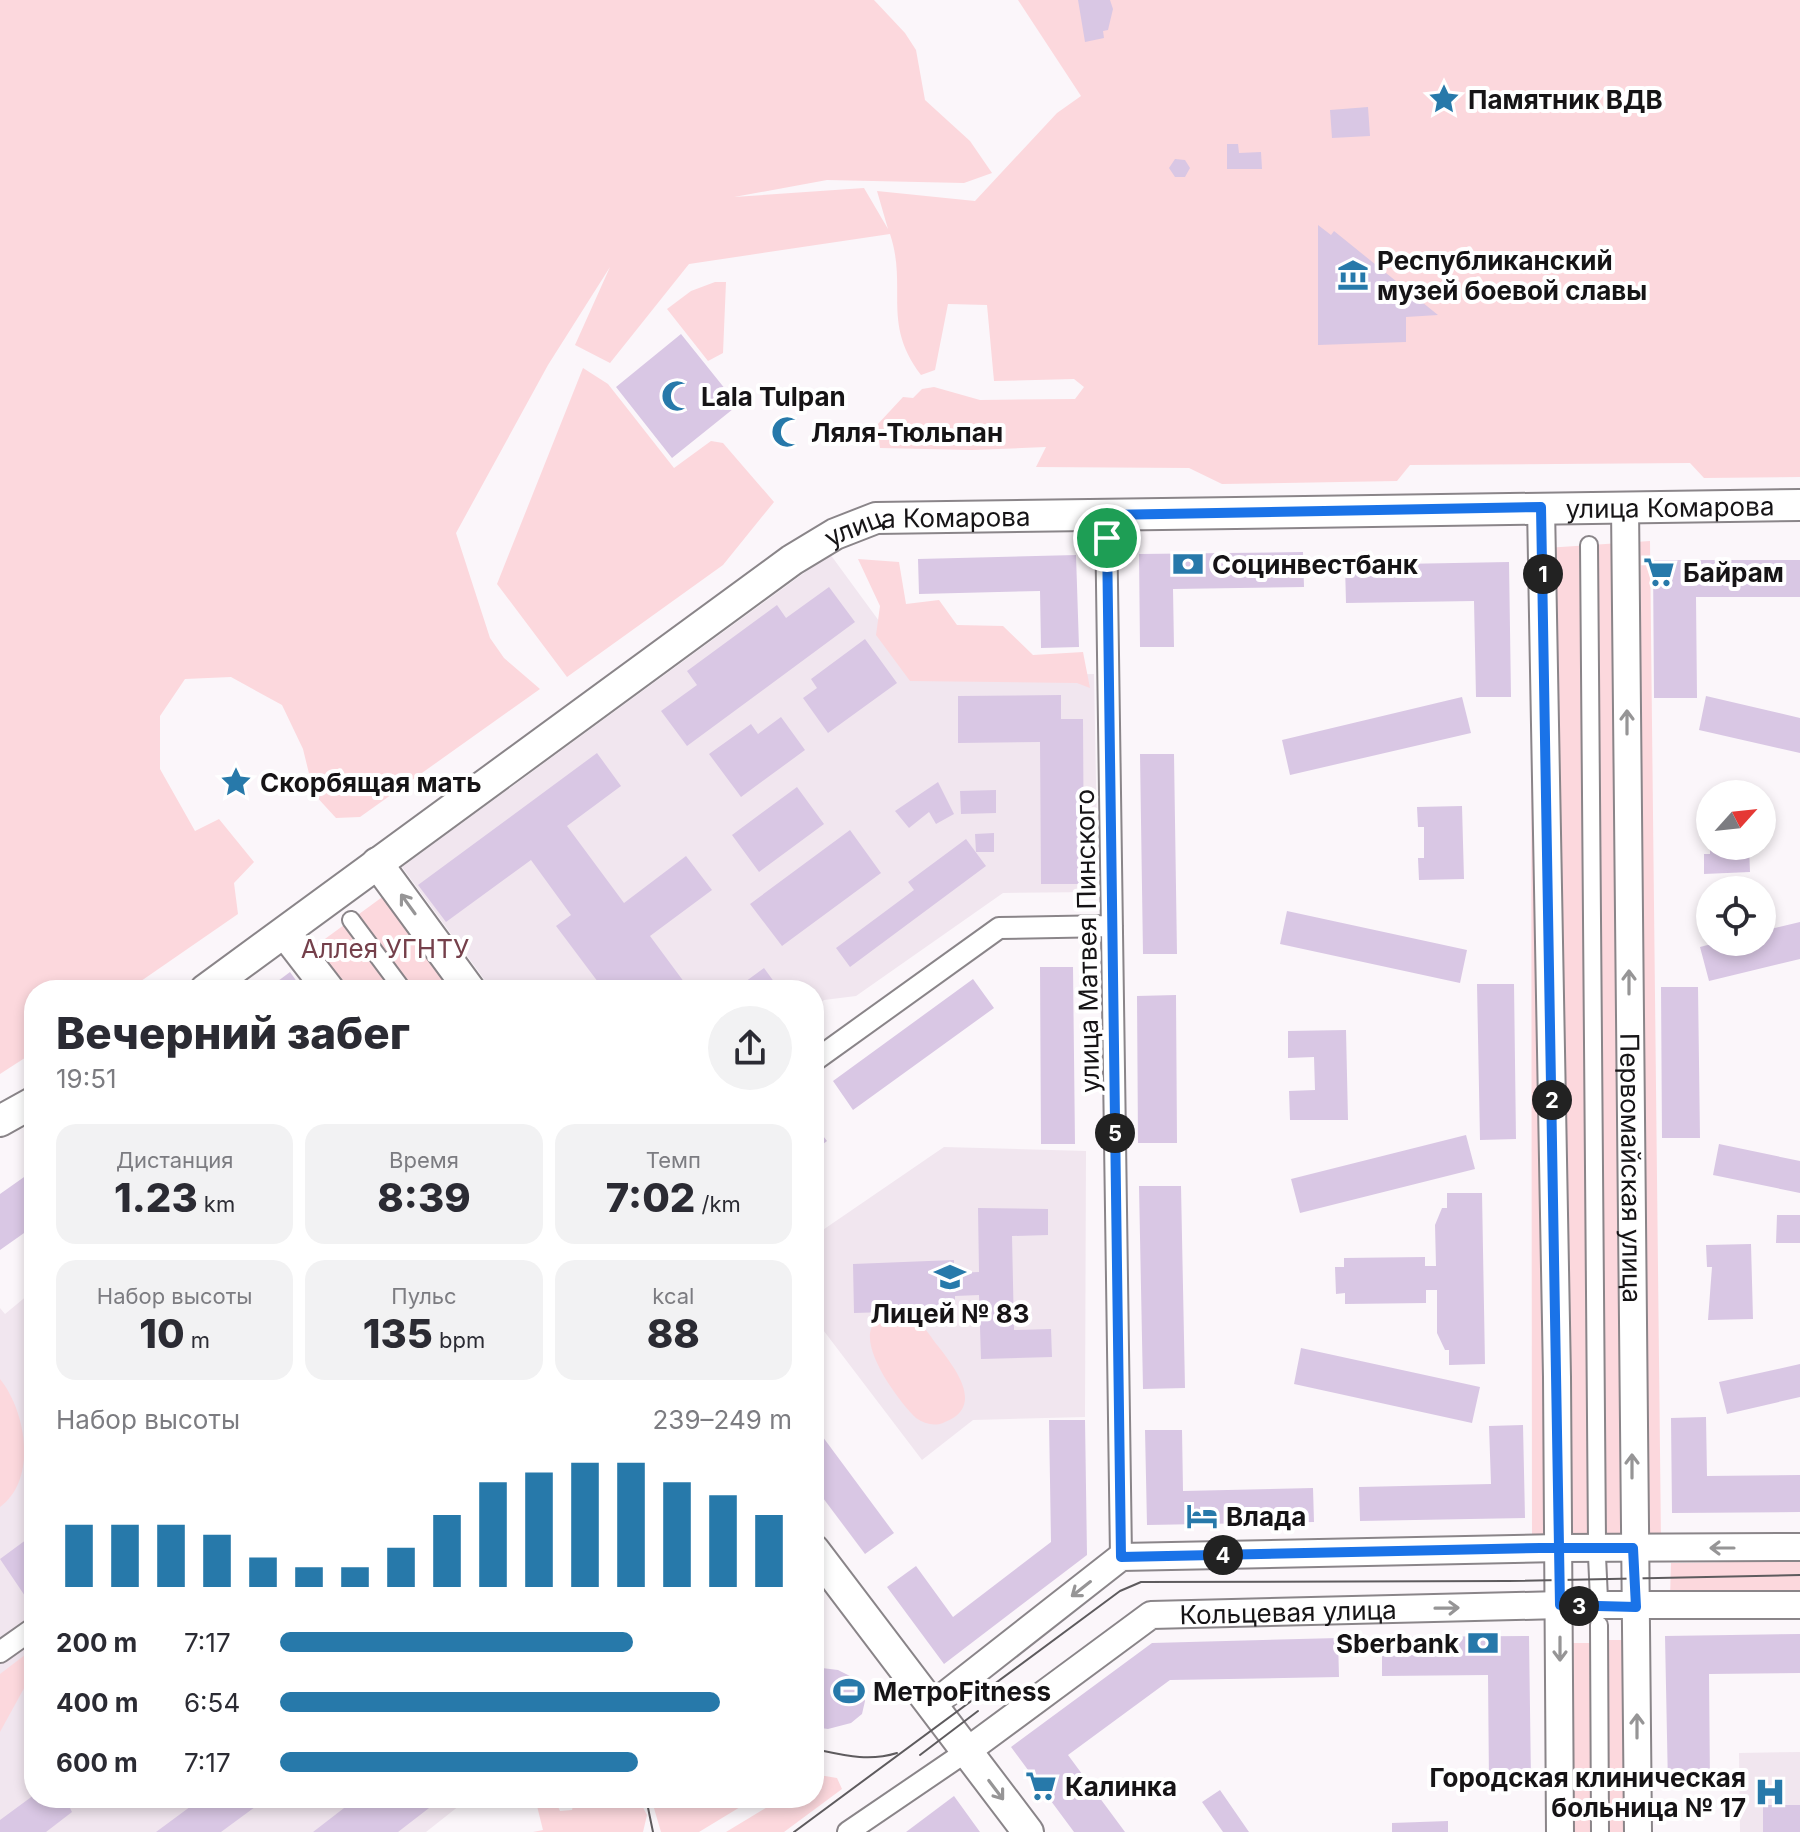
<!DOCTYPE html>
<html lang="ru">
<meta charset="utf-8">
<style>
:root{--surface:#fff;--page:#f2f2f3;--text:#2b2b33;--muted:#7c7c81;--accent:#2779aa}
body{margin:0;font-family:Inter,sans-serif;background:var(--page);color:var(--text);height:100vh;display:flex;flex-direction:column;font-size:30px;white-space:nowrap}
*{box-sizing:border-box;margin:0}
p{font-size:26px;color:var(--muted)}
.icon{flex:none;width:44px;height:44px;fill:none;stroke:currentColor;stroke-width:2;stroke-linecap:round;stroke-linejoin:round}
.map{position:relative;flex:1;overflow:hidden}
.drawer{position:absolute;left:24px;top:980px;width:800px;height:828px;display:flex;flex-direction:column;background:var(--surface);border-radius:32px;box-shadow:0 4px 12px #0003}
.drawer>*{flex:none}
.needle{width:52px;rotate:63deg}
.buttons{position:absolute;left:1696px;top:780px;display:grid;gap:16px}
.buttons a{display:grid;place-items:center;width:80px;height:80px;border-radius:50%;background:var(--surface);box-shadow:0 4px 12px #0003;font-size:40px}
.pin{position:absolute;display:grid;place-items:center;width:68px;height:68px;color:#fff;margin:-34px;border:4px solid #fff;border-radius:50%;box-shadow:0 2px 8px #0007}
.km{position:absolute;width:40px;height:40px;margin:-20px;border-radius:50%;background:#222;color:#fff;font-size:22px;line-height:40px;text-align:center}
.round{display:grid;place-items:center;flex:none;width:84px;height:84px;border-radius:42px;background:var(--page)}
.overview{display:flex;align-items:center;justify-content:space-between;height:136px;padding:0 32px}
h1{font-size:44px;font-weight:800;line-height:60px}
.stats{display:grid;grid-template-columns:repeat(3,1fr);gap:12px;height:136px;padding:8px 32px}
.stats div{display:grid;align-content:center;border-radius:20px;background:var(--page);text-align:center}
.stats b{font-size:40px;font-weight:800}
.stats small{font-size:22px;font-weight:400}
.stats p{font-size:22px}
.chart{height:224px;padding:16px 32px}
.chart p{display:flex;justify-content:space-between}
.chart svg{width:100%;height:144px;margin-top:8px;stroke:var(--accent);stroke-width:6}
ul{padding:0 32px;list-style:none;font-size:26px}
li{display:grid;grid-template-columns:128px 96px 1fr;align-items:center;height:60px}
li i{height:20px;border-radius:10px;background:var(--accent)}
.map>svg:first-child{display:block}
.built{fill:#f1e6ef}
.green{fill:#fcd8dd}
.building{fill:#d9c7e4}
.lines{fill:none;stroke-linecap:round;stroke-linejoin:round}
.pedestrian-casing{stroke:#8a8589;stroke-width:20}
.minor-casing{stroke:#8a8589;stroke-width:24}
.tertiary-casing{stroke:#8a8589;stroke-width:30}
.secondary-casing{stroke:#8a8589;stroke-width:34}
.pedestrian{stroke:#fff;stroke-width:16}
.minor{stroke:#fff;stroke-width:20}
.tertiary{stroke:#fff;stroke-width:26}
.secondary{stroke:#fff;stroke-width:30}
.tram{stroke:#5e5b5e;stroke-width:2}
.oneway{stroke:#969596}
.route-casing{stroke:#fff;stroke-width:16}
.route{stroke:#1a73e8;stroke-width:10}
.labels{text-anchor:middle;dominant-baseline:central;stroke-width:8;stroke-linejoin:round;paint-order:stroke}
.poi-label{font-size:26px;font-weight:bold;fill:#161416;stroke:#fff;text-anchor:start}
.street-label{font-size:26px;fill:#161416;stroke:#fff}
.park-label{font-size:26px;fill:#75404b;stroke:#fff}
</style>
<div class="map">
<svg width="1800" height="1832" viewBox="0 0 1800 1832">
<rect width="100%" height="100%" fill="#fbf6fa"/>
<path class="built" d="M 830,554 L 920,677 L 1094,674 L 1098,892 L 1003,893 L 856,996 L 824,1000 L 814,1007 L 814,990 L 492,990 L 402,867 Z
M 944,1147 L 1086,1151 L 1085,1417 L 973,1420 L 922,1460 L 814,1318 L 814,1236 Z
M 34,1290 L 34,1798 L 469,1798 L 426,1832 L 0,1832 L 0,1308 L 5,1314 Z
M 1800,1752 L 1800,1832 L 1740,1832 L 1739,1753 Z"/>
<path class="green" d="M 0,0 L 874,0 L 905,33 L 916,50 L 925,100 L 970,141 L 992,173 L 964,183 L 827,180 L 734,197 L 864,188 L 888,229 L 877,191 L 975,201 L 1057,113 L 1081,96 L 1018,0 L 1800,0 L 1800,477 L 1704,478 L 1690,463 L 1410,465 L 1397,481 L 1222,484 L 1189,468 L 1036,467 L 1046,447 L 972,450 L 880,448 L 877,425 L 903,397 L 913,398 L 922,389 L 934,387 L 980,400 L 1075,399 L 1084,387 L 1074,379 L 994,381 L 987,305 L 948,304 L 935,370 L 921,375 C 881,323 908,288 890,234 L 689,264 L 610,363 L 575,345 L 610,267 L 548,365 L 456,533 L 490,638 L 504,658 L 540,689 L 360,817 L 336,818 L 314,794 L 303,749 L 282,705 L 231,677 L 185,679 L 160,716 L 160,769 L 195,831 L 219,819 L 254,862 L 234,883 L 238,914 L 128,990 L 34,990 L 34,1052 L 0,1074 Z
M 715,282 L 726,282 L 723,353 L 708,361 L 667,309 L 691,291 Z
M 583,368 L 608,384 L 674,468 L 711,441 L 723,443 L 774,502 L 723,565 L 567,677 L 497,584 Z
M 1650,541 L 1661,1542 L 1532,1543 L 1531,549 Z
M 858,559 L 899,562 L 906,604 L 939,600 L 957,625 L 1003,626 L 1033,655 L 1083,652 L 1090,688 L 1077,683 L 910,681 L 876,635 L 880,606 Z
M 396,887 L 470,990 L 329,990 L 303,955 Z
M 907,1316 C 921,1319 929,1335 938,1346 C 954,1367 986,1406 945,1422 C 935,1427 925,1424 916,1418 C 893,1396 830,1308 907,1316 Z
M 0,1379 C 26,1411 38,1479 0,1507 Z
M 1800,1561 L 1800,1597 L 1670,1598 L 1671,1563 Z
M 1607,1640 L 1626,1640 L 1627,1832 L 1608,1832 Z
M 1571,1643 L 1590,1643 L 1591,1832 L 1572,1832 Z
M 34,1648 L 34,1670 L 0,1732 L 0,1674 Z
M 819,1775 L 837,1778 L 842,1789 L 784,1832 L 726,1832 L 782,1798 L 814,1798 L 814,1779 Z
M 535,1798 L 554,1798 L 560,1811 L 572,1810 L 575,1798 L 638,1798 L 647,1815 L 643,1832 L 533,1832 L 543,1830 Z
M 651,1798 L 755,1798 L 699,1832 L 661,1832 Z"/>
<path class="building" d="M 1078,0 L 1110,0 L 1113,9 L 1108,30 L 1103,31 L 1104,38 L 1085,42 Z
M 1368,107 L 1370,136 L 1332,138 L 1330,110 Z
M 1227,144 L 1238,144 L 1239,153 L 1261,152 L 1262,169 L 1227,169 Z
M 1175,159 L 1185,160 L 1190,168 L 1185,177 L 1175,177 L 1169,168 Z
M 1318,225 L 1331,235 L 1334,231 L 1438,315 L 1406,317 L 1406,342 L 1318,345 Z
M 681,334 L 738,405 L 672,458 L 616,387 Z
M 1303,552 L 1304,587 L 1173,589 L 1174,647 L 1140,647 L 1139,554 Z
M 1076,555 L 1079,647 L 1041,648 L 1040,591 L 919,594 L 918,559 Z
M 1653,560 L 1800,560 L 1800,597 L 1696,597 L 1697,698 L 1654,698 Z
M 1509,562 L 1511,697 L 1476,697 L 1474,601 L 1346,603 L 1345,565 Z
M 829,587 L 855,622 L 687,746 L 661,711 L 697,685 L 687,671 L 777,605 L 786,618 Z
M 865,639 L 897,683 L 828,733 L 803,698 L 817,688 L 811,679 Z
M 1061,695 L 1061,719 L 1083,719 L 1084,884 L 1041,884 L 1040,742 L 958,743 L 958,696 Z
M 1706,696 L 1800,718 L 1800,753 L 1699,730 Z
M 1462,697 L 1471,733 L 1290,775 L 1282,740 Z
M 781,717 L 805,750 L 741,797 L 709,754 L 751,724 L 758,734 Z
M 597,753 L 621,786 L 567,826 L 624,903 L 686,856 L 712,890 L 650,936 L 690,990 L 627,990 L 624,987 L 604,990 L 556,926 L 571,915 L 531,860 L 446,922 L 418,885 Z
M 1140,754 L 1174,754 L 1177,954 L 1143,954 Z
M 938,782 L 954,814 L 936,824 L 929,812 L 909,828 L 895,811 Z
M 797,787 L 824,824 L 759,872 L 732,835 Z
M 996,790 L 996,813 L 961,814 L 960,791 Z
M 1462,806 L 1464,879 L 1419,880 L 1418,858 L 1424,858 L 1424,827 L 1418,827 L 1417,807 Z
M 850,830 L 881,873 L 782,946 L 750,904 Z
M 994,833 L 994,852 L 976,852 L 975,834 Z
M 966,839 L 986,866 L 850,967 L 836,948 L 914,890 L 908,882 Z
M 1710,846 L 1749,846 L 1750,872 L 1704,874 L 1704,854 L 1710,854 Z
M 1287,911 L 1467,950 L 1460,983 L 1280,944 Z
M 1800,922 L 1800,959 L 1709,981 L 1700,947 L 1719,942 L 1762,942 L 1762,931 Z
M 1040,967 L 1073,967 L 1075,1144 L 1041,1144 Z
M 764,968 L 780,990 L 734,990 Z
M 290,972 L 303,990 L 266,990 Z
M 973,979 L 994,1008 L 853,1110 L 833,1081 Z
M 1477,984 L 1514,984 L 1516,1139 L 1480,1140 Z
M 1661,987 L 1698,987 L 1700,1138 L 1662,1138 Z
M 1176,995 L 1177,1143 L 1138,1143 L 1137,996 Z
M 1346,1030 L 1348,1120 L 1290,1120 L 1289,1091 L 1315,1090 L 1314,1057 L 1288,1058 L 1288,1031 Z
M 814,1124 L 827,1141 L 814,1151 Z
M 1466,1135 L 1475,1169 L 1300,1213 L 1291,1179 Z
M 1719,1144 L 1800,1161 L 1800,1193 L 1713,1175 Z
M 34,1170 L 34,1226 L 0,1250 L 0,1194 Z
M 1139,1186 L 1181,1186 L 1185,1388 L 1143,1389 Z
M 1447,1193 L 1482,1193 L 1485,1364 L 1449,1365 L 1449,1350 L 1445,1350 L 1437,1333 L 1437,1290 L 1426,1290 L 1426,1303 L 1345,1304 L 1345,1293 L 1336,1294 L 1335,1267 L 1344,1267 L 1344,1258 L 1425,1257 L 1425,1266 L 1436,1266 L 1435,1225 L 1442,1208 L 1447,1208 Z
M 978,1208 L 1048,1209 L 1048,1235 L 1012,1236 L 1014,1330 L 1051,1329 L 1052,1357 L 981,1359 L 979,1295 L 955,1296 L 955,1310 L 854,1313 L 853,1264 L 954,1260 L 954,1273 L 979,1272 Z
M 1777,1215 L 1800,1215 L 1800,1243 L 1776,1243 Z
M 1751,1244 L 1753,1319 L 1708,1320 L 1712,1267 L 1707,1267 L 1706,1245 Z
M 1301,1348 L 1480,1387 L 1472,1423 L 1294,1384 Z
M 1800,1364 L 1800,1397 L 1727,1414 L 1719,1382 Z
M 1706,1417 L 1707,1476 L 1800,1475 L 1800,1512 L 1672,1513 L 1671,1418 Z
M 1049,1420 L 1085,1420 L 1087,1555 L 944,1664 L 887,1587 L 916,1566 L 953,1617 L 1051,1542 Z
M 814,1425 L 894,1533 L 865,1554 L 814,1486 Z
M 1523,1425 L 1525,1518 L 1360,1521 L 1359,1487 L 1491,1484 L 1489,1426 Z
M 1145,1430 L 1182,1430 L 1183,1491 L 1313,1488 L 1314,1522 L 1147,1525 Z
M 34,1534 L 34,1590 L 25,1596 L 0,1559 Z
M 1800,1634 L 1800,1673 L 1709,1674 L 1710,1785 L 1668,1786 L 1665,1636 Z
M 1529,1636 L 1531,1782 L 1489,1782 L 1488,1675 L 1382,1676 L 1382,1637 Z
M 1338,1638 L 1339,1677 L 1170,1680 L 1068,1755 L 1125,1832 L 1074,1832 L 1011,1747 L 1152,1643 Z
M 814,1667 L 838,1670 L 852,1677 L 862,1690 L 865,1701 L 862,1714 L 851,1723 L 828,1729 L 814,1727 Z
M 1220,1790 L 1249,1832 L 1223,1832 L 1202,1802 Z
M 34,1795 L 34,1798 L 65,1798 L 72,1812 L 46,1832 L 0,1832 L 0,1820 Z
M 954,1796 L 980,1832 L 906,1832 Z
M 202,1798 L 267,1798 L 221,1832 L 156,1832 Z
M 357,1798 L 442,1798 L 398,1832 L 313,1832 Z
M 1763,1805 L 1800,1805 L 1800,1832 L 1763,1832 Z
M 1448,1821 L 1448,1832 L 1392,1832 L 1392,1823 Z"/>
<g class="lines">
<defs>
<path id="pedestrian" d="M 1589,545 L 1597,1542
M 351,920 L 403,990
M 1597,1556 L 1599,1599
M 1599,1625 L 1600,1832"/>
<path id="minor" d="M 1106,515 L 1121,1557
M 814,1061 L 999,928 L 1112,926
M 0,1652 L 34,1628
M 848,1832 L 967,1751"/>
<g id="tertiary">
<path id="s1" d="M 1625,506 L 1638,1832"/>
<path d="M 1541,507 L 1557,1377 L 1560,1832"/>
<path d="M 931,1706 L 1121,1557 L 1559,1548 L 1800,1547"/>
<path id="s2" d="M 967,1751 L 1151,1615 L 1560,1605 L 1800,1605"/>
</g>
<g id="secondary">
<path d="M 377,863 L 470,990"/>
<path d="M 285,933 L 329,990"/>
<path id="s3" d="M 205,990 L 792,560 L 835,534 L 876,518 L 1800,505"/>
<path d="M 0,1121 L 34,1102"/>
<path d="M 814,1550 L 1028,1832"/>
</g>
</defs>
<use href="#pedestrian" class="pedestrian-casing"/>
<use href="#minor" class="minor-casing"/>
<use href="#tertiary" class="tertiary-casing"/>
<use href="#secondary" class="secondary-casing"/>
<use href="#pedestrian" class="pedestrian"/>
<use href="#minor" class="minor"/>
<use href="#tertiary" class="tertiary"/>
<use href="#secondary" class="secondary"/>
<path class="tram" d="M 814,1749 C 843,1755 868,1762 897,1753
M 920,1755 L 978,1711
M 646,1798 L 653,1832
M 794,1832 L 1120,1591 L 1141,1582 L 1508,1581 L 1800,1575"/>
</g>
<defs><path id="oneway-shaft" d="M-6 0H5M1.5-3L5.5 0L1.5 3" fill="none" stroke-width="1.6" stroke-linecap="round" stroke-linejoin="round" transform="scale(2)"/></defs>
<g class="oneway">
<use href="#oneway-shaft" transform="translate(1627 722) rotate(-90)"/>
<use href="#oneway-shaft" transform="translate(408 904) rotate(-126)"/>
<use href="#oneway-shaft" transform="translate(1629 982) rotate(-90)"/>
<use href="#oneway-shaft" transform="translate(1632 1466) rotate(-90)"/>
<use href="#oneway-shaft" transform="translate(1722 1548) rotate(180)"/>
<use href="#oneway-shaft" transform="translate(1081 1589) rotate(142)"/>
<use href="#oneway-shaft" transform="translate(1447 1608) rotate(-1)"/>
<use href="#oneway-shaft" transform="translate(1560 1649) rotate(90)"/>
<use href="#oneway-shaft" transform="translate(1637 1726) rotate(-90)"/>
<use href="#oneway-shaft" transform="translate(996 1790) rotate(53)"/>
</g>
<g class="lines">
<defs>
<path id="route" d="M 1107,538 L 1106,515 L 1541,507 C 1546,873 1555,1239 1560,1605 L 1636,1607 L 1633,1548 L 1540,1548 L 1121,1557 L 1107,538"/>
</defs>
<use href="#route" class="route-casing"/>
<use href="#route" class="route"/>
</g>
<defs>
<symbol id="sight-bare" viewBox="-9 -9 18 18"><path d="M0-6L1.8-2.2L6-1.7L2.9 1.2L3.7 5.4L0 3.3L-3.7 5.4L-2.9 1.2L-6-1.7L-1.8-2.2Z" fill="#2779aa" stroke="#fff" stroke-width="2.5" paint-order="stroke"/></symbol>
<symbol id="museum-bare" viewBox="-9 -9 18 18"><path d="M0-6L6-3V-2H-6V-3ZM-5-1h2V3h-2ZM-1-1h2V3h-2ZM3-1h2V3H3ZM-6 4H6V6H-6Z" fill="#2779aa" stroke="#fff" stroke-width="2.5" paint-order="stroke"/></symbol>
<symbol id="mosque-bare" viewBox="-9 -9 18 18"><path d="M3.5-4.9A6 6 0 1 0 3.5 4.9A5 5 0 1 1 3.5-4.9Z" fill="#2779aa" stroke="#fff" stroke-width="2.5" paint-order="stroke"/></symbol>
<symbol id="bank-bare" viewBox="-9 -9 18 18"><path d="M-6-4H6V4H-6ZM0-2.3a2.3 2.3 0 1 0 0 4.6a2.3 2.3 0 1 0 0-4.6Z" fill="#2779aa" stroke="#fff" stroke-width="2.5" paint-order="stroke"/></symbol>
<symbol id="supermarket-bare" viewBox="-9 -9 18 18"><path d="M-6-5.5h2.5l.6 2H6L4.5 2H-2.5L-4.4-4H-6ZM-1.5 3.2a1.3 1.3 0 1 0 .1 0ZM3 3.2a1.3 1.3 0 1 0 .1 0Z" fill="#2779aa" stroke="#fff" stroke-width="2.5" paint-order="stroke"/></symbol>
<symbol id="school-bare" viewBox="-9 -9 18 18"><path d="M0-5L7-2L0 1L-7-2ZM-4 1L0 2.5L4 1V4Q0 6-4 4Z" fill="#2779aa" stroke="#fff" stroke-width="2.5" paint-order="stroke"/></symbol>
<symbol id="hotel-bare" viewBox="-9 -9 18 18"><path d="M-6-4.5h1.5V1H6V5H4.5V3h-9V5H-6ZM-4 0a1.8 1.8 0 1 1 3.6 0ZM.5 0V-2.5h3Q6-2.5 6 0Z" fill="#2779aa" stroke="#fff" stroke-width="2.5" paint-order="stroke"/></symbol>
<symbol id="stadium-bare" viewBox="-9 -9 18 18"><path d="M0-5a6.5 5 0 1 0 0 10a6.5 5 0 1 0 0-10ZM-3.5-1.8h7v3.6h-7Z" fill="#2779aa" stroke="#fff" stroke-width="2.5" paint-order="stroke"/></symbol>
<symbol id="hospital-bare" viewBox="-9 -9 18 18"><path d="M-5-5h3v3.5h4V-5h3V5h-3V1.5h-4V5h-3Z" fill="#2779aa" stroke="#fff" stroke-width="2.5" paint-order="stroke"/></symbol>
</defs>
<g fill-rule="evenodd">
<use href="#sight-bare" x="1422" y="77" width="44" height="44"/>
<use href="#museum-bare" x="1331" y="253" width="44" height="44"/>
<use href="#mosque-bare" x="655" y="374" width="44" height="44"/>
<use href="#mosque-bare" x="765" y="410" width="44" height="44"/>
<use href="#bank-bare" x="1166" y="542" width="44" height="44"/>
<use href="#supermarket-bare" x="1637" y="550" width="44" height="44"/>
<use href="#sight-bare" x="214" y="760" width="44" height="44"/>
<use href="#school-bare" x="928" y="1255" width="44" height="44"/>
<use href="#hotel-bare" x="1180" y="1494" width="44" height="44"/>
<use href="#bank-bare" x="1461" y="1621" width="44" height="44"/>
<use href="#stadium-bare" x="827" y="1669" width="44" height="44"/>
<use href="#supermarket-bare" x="1019" y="1764" width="44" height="44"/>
<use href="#hospital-bare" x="1748" y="1770" width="44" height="44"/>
</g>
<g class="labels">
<g class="poi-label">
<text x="1468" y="99">Памятник ВДВ</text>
<text x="1377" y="260">Республиканский<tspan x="1377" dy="30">музей боевой славы</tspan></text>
<text x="701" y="396">Lala Tulpan</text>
<text x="811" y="432">Ляля-Тюльпан</text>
<text x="1212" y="564">Социнвестбанк</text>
<text x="1683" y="572">Байрам</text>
<text x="260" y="782">Скорбящая мать</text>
<text x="950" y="1313" text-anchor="middle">Лицей № 83</text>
<text x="1226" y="1516">Влада</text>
<text x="1459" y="1643" text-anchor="end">Sberbank</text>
<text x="873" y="1691">МетроFitness</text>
<text x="1746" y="1777" text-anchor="end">Городская клиническая<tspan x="1746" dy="30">больница № 17</tspan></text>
<text x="1065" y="1786">Калинка</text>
</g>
<g class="street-label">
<text stroke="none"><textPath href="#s3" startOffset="1616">улица Комарова</textPath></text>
<text stroke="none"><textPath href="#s3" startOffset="872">улица Комарова</textPath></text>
<text transform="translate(1087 941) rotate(-91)">улица Матвея Пинского</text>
<text stroke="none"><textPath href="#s1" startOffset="662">Первомайская улица</textPath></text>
<text stroke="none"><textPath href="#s2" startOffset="366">Кольцевая улица</textPath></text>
</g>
<g class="park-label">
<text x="385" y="948">Аллея УГНТУ</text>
</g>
</g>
</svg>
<div class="buttons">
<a><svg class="needle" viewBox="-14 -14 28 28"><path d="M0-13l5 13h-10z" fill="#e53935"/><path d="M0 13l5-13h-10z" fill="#7c7c81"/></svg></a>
<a><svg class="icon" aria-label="locate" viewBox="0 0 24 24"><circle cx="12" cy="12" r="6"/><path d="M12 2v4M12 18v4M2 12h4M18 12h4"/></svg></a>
</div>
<div class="pin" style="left:1107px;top:538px;background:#1e9e55"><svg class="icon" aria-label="arrive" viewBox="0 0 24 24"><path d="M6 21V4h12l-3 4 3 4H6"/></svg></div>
<b class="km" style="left:1543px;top:574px">1</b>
<b class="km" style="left:1552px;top:1100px">2</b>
<b class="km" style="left:1579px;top:1606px">3</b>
<b class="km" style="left:1223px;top:1555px">4</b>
<b class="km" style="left:1115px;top:1133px">5</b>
<section class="drawer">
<div class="overview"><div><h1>Вечерний забег</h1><p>19:51</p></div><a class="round"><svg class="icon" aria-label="share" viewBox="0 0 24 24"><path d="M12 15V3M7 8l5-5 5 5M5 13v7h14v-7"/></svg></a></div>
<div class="stats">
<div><p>Дистанция</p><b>1.23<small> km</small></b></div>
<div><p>Время</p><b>8:39</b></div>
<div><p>Темп</p><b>7:02<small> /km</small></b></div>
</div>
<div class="stats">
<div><p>Набор высоты</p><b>10<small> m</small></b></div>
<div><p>Пульс</p><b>135<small> bpm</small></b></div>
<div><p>kcal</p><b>88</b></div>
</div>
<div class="chart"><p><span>Набор высоты</span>239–249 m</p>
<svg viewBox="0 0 160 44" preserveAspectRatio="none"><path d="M5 44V25M15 44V25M25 44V25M35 44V28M45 44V35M55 44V38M65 44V38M75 44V32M85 44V22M95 44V12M105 44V9M115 44V6M125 44V6M135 44V12M145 44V16M155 44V22"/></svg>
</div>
<ul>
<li><b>200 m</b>7:17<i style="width:69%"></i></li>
<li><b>400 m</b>6:54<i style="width:86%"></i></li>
<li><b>600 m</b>7:17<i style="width:70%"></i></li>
</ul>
</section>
</div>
